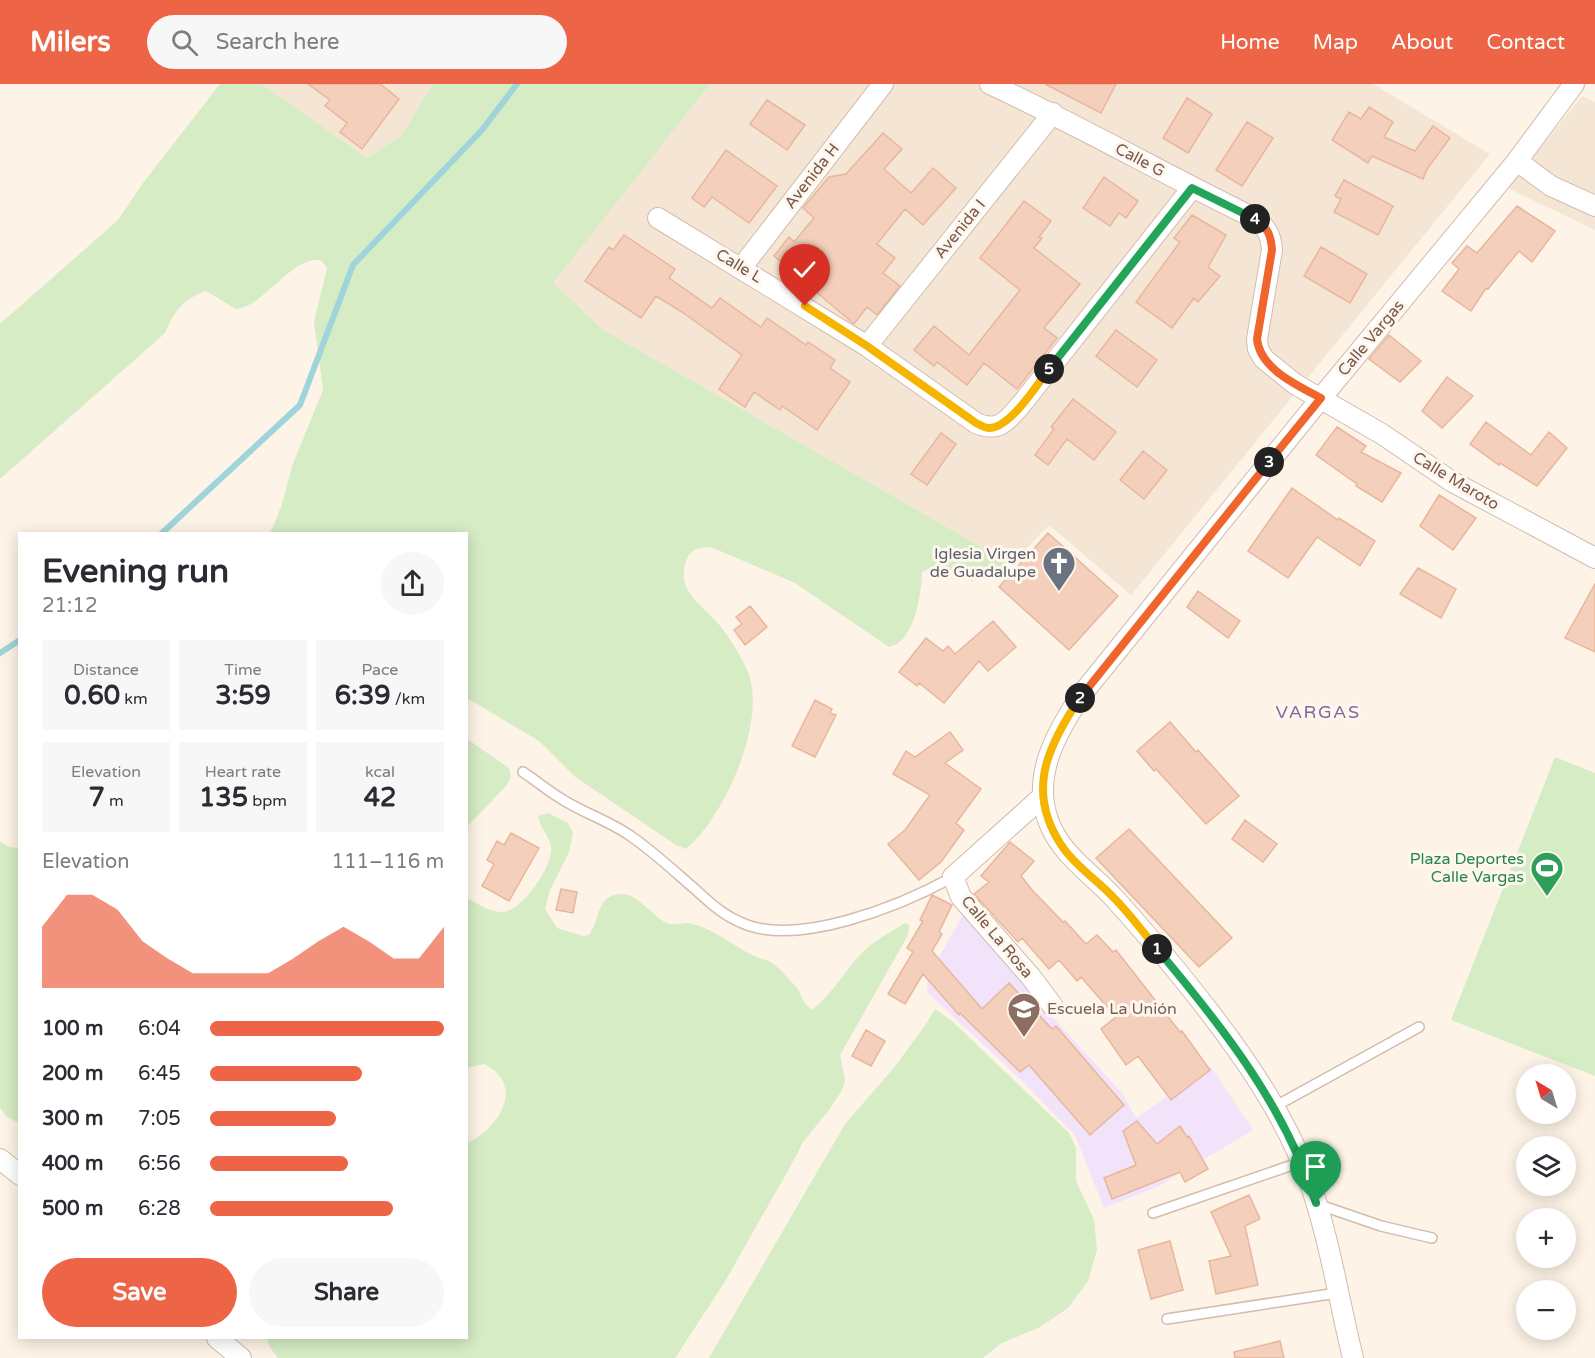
<!DOCTYPE html>
<meta charset="utf-8">
<style>
:root{--surface:#fff;--page:#f7f7f7;--text:#2b2b33;--muted:#7c7c81;--accent:#ed6446}
body{margin:0;font-family:"Varela Round",sans-serif;background:var(--page);color:var(--text);height:100vh;display:flex;flex-direction:column;font-size:22px;white-space:nowrap}
*{box-sizing:border-box;margin:0}
p{font-size:20px;color:var(--muted)}
.icon{flex:none;width:33px;height:33px;fill:none;stroke:currentColor;stroke-width:2;stroke-linecap:round;stroke-linejoin:round}
.map{position:relative;flex:1;overflow:hidden}
.drawer{position:absolute;left:18px;top:448px;width:450px;height:807px;display:flex;flex-direction:column;background:var(--surface);border-radius:0px;box-shadow:0 3px 15px #0003}
.drawer>*{flex:none}
.needle{width:39px;rotate:322deg}
.tools{position:absolute;left:1516px;top:980px;display:grid;gap:12px}
.tools a{display:grid;place-items:center;width:60px;height:60px;border-radius:50%;background:var(--surface);box-shadow:0 3px 15px #0003;font-size:30px}
.pin{position:absolute;display:grid;place-items:center;width:51px;height:51px;color:#fff;margin:-62px -26px;border-radius:50% 50% 50% 0;rotate:-45deg;box-shadow:0 0 6px #0007}
.pin .icon{rotate:45deg}
.km{position:absolute;width:30px;height:30px;margin:-15px;border-radius:50%;background:#222;color:#fff;font-size:16px;line-height:30px;text-align:center}
.round{display:grid;place-items:center;flex:none;width:63px;height:63px;border-radius:32px;background:var(--page)}
.head{display:flex;align-items:center;justify-content:space-between;height:102px;padding:0 24px}
h1{font-size:33px;font-weight:700;line-height:45px}
.stats{display:grid;grid-template-columns:repeat(3,1fr);gap:9px;height:102px;padding:6px 24px}
.stats div{display:grid;align-content:center;border-radius:0px;background:var(--page);text-align:center}
.stats b{font-size:26px;font-weight:700}
.stats small{font-size:16px;font-weight:400}
.stats p{font-size:16px}
.chart{height:168px;padding:12px 24px}
.chart p{display:flex;justify-content:space-between}
.chart svg{width:100%;height:108px;margin-top:6px;fill:var(--accent);opacity:.7}
.cta{display:flex;gap:12px;margin-top:auto;padding:12px 24px}
.cta a{flex:1;height:69px;border-radius:36px;background:var(--accent);color:#fff;font-size:24px;font-weight:700;line-height:69px;text-align:center}
.cta a+a{background:var(--page);color:var(--text)}
ul{padding:0 24px;list-style:none;font-size:20px}
li{display:grid;grid-template-columns:96px 72px 1fr;align-items:center;height:45px}
li i{height:15px;border-radius:8px;background:var(--accent)}
header{display:flex;align-items:center;gap:36px;box-sizing:border-box;height:84px;padding:0 30px;background:var(--accent);color:#fff}
header strong{font-size:28px}
nav{display:flex;gap:33px;margin-inline-start:auto;font-size:21px}
.search{width:420px;height:54px;background:var(--page);display:flex;align-items:center;gap:15px;box-sizing:border-box;padding:0 21px;border-radius:33px;color:var(--muted);font-size:22px}
.map>svg:first-child{display:block}
.residential{fill:#f5e5d4}
.education{fill:#f0e3fa}
.green{fill:#d6ecc4}
.lines{fill:none;stroke-linecap:round;stroke-linejoin:round}
.stream{stroke:#9fd4db;stroke-width:6}
.building{fill:#f4d0bc;stroke:#e8b69c;stroke-width:1.5}
.service-casing{stroke:#d2bcae;stroke-width:12}
.minor-casing{stroke:#d2bcae;stroke-width:22}
.service{stroke:#fff;stroke-width:9}
.minor{stroke:#fff;stroke-width:20}
.split-1-casing{stroke:#fff;stroke-width:12}
.split-2-casing{stroke:#fff;stroke-width:12}
.split-3-casing{stroke:#fff;stroke-width:12}
.split-4-casing{stroke:#fff;stroke-width:12}
.split-5-casing{stroke:#fff;stroke-width:12}
.split-6-casing{stroke:#fff;stroke-width:12}
.split-1{stroke:#22a559;stroke-width:8}
.split-2{stroke:#f5b400;stroke-width:8}
.split-3{stroke:#f0652b;stroke-width:8}
.split-4{stroke:#f0652b;stroke-width:8}
.split-5{stroke:#22a559;stroke-width:8}
.split-6{stroke:#f5b400;stroke-width:8}
.labels{text-anchor:middle;dominant-baseline:central;stroke-width:6;stroke-linejoin:round;paint-order:stroke}
.street-label{font-size:16px;fill:#785849;stroke:#fff7ee}
.worship-label{font-size:16px;fill:#5b616d;stroke:#fff7ee;text-anchor:end}
.leisure-label{font-size:16px;fill:#27864d;stroke:#fff7ee;text-anchor:end}
.education-label{font-size:16px;fill:#785e54;stroke:#fff7ee;text-anchor:start}
.neighbourhood-label{font-size:18px;letter-spacing:1.5px;fill:#87659c;stroke:#fff7ee}
</style>
<header>
<strong>Milers</strong>
<div class="search"><svg class="icon" aria-label="search" viewBox="0 0 24 24"><circle cx="10" cy="10" r="6"/><path d="M15 15l6 6"/></svg>Search here</div>
<nav><a>Home</a><a>Map</a><a>About</a><a>Contact</a></nav>
</header>
<div class="map">
<svg width="1595" height="1274" viewBox="0 0 1595 1274">
<rect width="100%" height="100%" fill="#fdf3e6"/>
<path class="residential" d="M 262,0 L 433,0 L 401,52 L 367,74 Z
M 710,0 L 1373,0 L 1490,70 L 1131,511 L 1049,441 L 1011,480 L 602,245 L 552,199 Z
M 1582,12 L 1595,18 L 1595,146 L 1508,104 Z"/>
<path class="education" d="M 964,829 L 1045,925 L 1122,1009 L 1136,1034 L 1211,983 L 1253,1046 L 1159,1102 L 1104,1124 L 1075,1051 L 1018,993 L 927,908 L 928,892 Z"/>
<path class="green" d="M 220,0 L 262,0 L 367,74 L 401,52 L 433,0 L 710,0 L 553,199 L 602,245 L 1011,480 L 989,487 L 983,493 L 972,497 L 935,482 L 922,488 C 921,510 915,558 889,563 L 795,499 L 711,463 C 707,464 701,463 697,465 C 683,469 681,494 687,505 C 695,519 711,530 721,543 C 730,555 741,572 747,586 C 769,634 724,734 686,765 L 676,761 L 574,692 L 539,657 L 467,614 L 466,450 L 268,450 L 273,443 L 282,420 L 292,382 L 323,306 L 314,238 L 327,184 L 321,176 C 291,172 265,222 236,225 L 206,207 C 183,215 174,227 165,249 L 0,395 L 0,240 L 118,136 L 143,99 Z
M 467,655 L 509,684 L 511,693 L 506,702 L 467,743 Z
M 1555,673 L 1595,689 L 1595,992 L 1451,936 Z
M 548,729 L 568,739 L 573,749 L 569,768 L 550,806 L 545,825 L 557,844 L 583,852 L 589,851 C 599,838 596,816 615,811 C 638,804 651,835 670,840 C 677,842 686,837 693,840 C 716,846 733,862 754,872 C 761,875 769,876 775,881 C 783,888 790,896 797,904 C 803,913 803,920 812,926 C 833,910 846,884 865,866 C 876,855 892,848 905,839 L 909,841 L 908,851 L 840,971 L 845,996 L 842,1006 L 829,1026 L 803,1058 L 789,1085 L 724,1199 L 675,1274 L 278,1274 L 269,1262 L 267,1254 L 466,1254 L 467,1059 C 498,1045 527,1001 484,980 L 467,984 L 467,814 C 477,819 489,828 501,828 C 521,829 554,782 551,762 C 549,752 540,743 538,732 Z
M 0,758 L 9,763 L 19,764 L 19,1039 L 7,1033 L 0,1024 Z
M 935,925 L 952,937 L 1069,1049 L 1076,1064 L 1076,1097 L 1094,1136 L 1097,1166 L 1088,1197 L 1068,1224 L 1040,1243 L 1000,1260 L 983,1274 L 709,1274 L 845,1040 L 893,985 L 924,943 Z"/>
<g class="lines">
<path class="stream" d="M 161,450 L 300,321 L 353,181 L 482,46 L 517,0
M 0,569 L 20,556"/>
</g>
<path class="building" d="M 308,0 L 380,0 L 399,15 L 362,65 L 340,48 L 347,39 L 325,22 L 330,16 Z
M 1045,0 L 1116,0 L 1101,29 Z
M 1187,14 L 1212,30 L 1188,69 L 1163,54 Z
M 767,16 L 805,41 L 787,66 L 750,40 Z
M 1369,23 L 1393,38 L 1384,53 L 1415,67 L 1433,42 L 1450,54 L 1427,85 L 1423,95 L 1372,72 L 1368,79 L 1332,56 L 1349,28 L 1361,35 Z
M 1247,38 L 1273,54 L 1242,102 L 1216,86 Z
M 883,49 L 902,65 L 884,85 L 911,109 L 933,84 L 956,104 L 923,141 L 905,125 L 877,160 L 895,174 L 883,189 L 900,202 L 877,231 L 867,223 L 854,240 L 774,172 L 789,153 L 794,158 L 814,134 L 803,124 L 829,93 L 846,90 Z
M 726,66 L 777,102 L 749,139 L 712,113 L 704,123 L 692,114 Z
M 1104,93 L 1138,117 L 1126,134 L 1119,129 L 1110,142 L 1083,124 Z
M 1344,96 L 1393,122 L 1378,151 L 1334,128 L 1341,115 L 1335,112 Z
M 1024,117 L 1051,137 L 1039,153 L 1042,154 L 1034,164 L 1080,200 L 1044,244 L 1057,254 L 1017,305 L 984,279 L 967,301 L 937,278 L 934,282 L 914,266 L 934,242 L 969,271 L 1020,206 L 980,174 Z
M 1517,122 L 1555,147 L 1532,178 L 1519,167 L 1488,205 L 1486,204 L 1471,227 L 1442,207 L 1459,185 L 1452,179 L 1467,162 L 1477,169 Z
M 1192,131 L 1226,151 L 1208,183 L 1220,192 L 1198,218 L 1194,214 L 1172,244 L 1136,218 L 1180,158 L 1174,154 Z
M 624,151 L 675,185 L 669,194 L 712,224 L 720,214 L 761,243 L 767,234 L 806,261 L 808,258 L 835,276 L 830,284 L 850,298 L 817,346 L 782,322 L 780,326 L 754,308 L 745,323 L 719,305 L 742,271 L 682,228 L 656,212 L 641,234 L 585,197 L 609,163 L 613,166 Z
M 1321,163 L 1367,190 L 1350,219 L 1304,192 Z
M 1116,246 L 1157,276 L 1137,303 L 1096,272 Z
M 1389,251 L 1421,277 L 1400,298 L 1369,275 Z
M 1447,293 L 1473,312 L 1442,344 L 1422,327 Z
M 1073,315 L 1116,348 L 1094,376 L 1067,355 L 1048,381 L 1035,371 L 1054,345 L 1051,343 Z
M 1486,338 L 1531,371 L 1549,348 L 1567,364 L 1537,402 L 1500,379 L 1499,381 L 1470,360 Z
M 1337,343 L 1366,362 L 1361,368 L 1401,389 L 1382,418 L 1356,402 L 1357,400 L 1316,371 Z
M 941,349 L 956,360 L 927,401 L 911,390 Z
M 1143,367 L 1167,386 L 1144,415 L 1120,396 Z
M 1292,404 L 1338,436 L 1339,434 L 1375,457 L 1360,482 L 1317,453 L 1288,494 L 1248,467 Z
M 1439,411 L 1476,434 L 1453,466 L 1420,442 Z
M 1048,449 L 1118,512 L 1069,566 L 999,503 Z
M 1418,484 L 1456,505 L 1441,534 L 1400,510 Z
M 1595,500 L 1595,568 L 1565,554 Z
M 1198,507 L 1240,537 L 1228,554 L 1187,523 Z
M 750,522 L 767,543 L 745,561 L 734,546 L 742,540 L 736,533 Z
M 993,537 L 1016,563 L 988,587 L 979,577 L 944,619 L 919,599 L 917,602 L 899,588 L 926,554 L 943,567 L 948,562 L 955,570 Z
M 815,616 L 832,625 L 830,629 L 836,631 L 815,673 L 792,662 Z
M 1170,638 L 1196,668 L 1198,666 L 1239,712 L 1206,740 L 1156,685 L 1154,687 L 1137,667 Z
M 950,648 L 963,666 L 945,679 L 981,705 L 956,739 L 964,746 L 941,778 L 919,796 L 888,760 L 905,746 L 930,711 L 893,690 L 906,667 L 915,673 Z
M 1245,736 L 1277,760 L 1263,778 L 1232,755 Z
M 1129,745 L 1232,854 L 1199,883 L 1096,774 Z
M 511,749 L 539,764 L 509,817 L 482,802 L 494,780 L 487,776 L 497,757 L 504,761 Z
M 1010,758 L 1034,777 L 1021,792 L 1033,807 L 1063,838 L 1065,837 L 1086,860 L 1097,851 L 1113,868 L 1116,866 L 1180,948 L 1182,947 L 1210,986 L 1171,1016 L 1138,972 L 1126,981 L 1101,945 L 1116,933 L 1081,893 L 1077,897 L 1059,876 L 1049,885 L 1022,854 L 1018,858 L 974,810 L 989,798 L 981,792 Z
M 561,805 L 577,808 L 573,829 L 556,826 Z
M 932,811 L 952,821 L 939,848 L 942,850 L 932,867 L 982,925 L 1009,899 L 1052,945 L 1056,942 L 1124,1021 L 1090,1051 L 1029,981 L 1020,988 L 960,929 L 959,931 L 923,890 L 905,920 L 888,910 L 913,868 L 907,864 L 923,837 L 920,836 Z
M 866,946 L 885,957 L 871,982 L 852,972 Z
M 1137,1037 L 1157,1060 L 1180,1042 L 1187,1053 L 1189,1052 L 1208,1085 L 1185,1098 L 1180,1088 L 1112,1115 L 1104,1094 L 1136,1081 L 1123,1047 Z
M 1249,1111 L 1260,1135 L 1245,1142 L 1258,1201 L 1216,1210 L 1209,1177 L 1231,1172 L 1211,1128 Z
M 1170,1157 L 1183,1206 L 1151,1215 L 1138,1166 Z
M 1280,1257 L 1284,1274 L 1235,1274 L 1234,1268 Z"/>
<g class="lines">
<defs>
<path id="service" d="M 523,688 C 535,696 547,706 560,714 C 583,729 610,737 632,753 C 655,769 675,788 696,806 C 709,818 723,831 740,838 C 796,865 902,821 953,793
M 1274,1023 L 1419,943
M 1317,1120 L 1381,1142 L 1432,1154
M 1153,1129 L 1301,1078
M 1167,1235 L 1337,1209"/>
<path id="minor" d="M 990,0 C 1080,42 1166,91 1254,134 C 1267,144 1271,151 1272,166 L 1257,255 L 1258,265 L 1264,275 L 1295,300 L 1382,350 L 1451,397 L 1595,474
M 1517,77 L 1551,102 L 1595,122
M 658,134 L 867,262 L 976,339 C 1001,350 1009,334 1024,317 L 1192,104
M 742,183 L 883,0
M 867,262 L 1053,29
M 1042,713 L 953,793 L 961,813 L 1031,893 L 1052,921
M 0,1075 L 20,1091
M 217,1254 L 241,1274
M 1353,1274 C 1339,1217 1330,1158 1311,1102 C 1287,1033 1242,969 1197,912 C 1171,879 1143,846 1115,815 C 1093,791 1063,772 1050,741 C 1030,694 1056,649 1082,610 L 1321,314 L 1517,77 L 1574,0"/>
</defs>
<use href="#service" class="service-casing"/>
<use href="#minor" class="minor-casing"/>
<use href="#service" class="service"/>
<use href="#minor" class="minor"/>
</g>
<g class="lines">
<defs>
<path id="split-1" d="M 1157,865 C 1222,942 1285,1022 1316,1119"/>
<path id="split-2" d="M 1080,614 C 1046,664 1025,710 1064,765 C 1077,783 1098,797 1113,813 C 1129,829 1143,848 1157,865"/>
<path id="split-3" d="M 1080,614 L 1269,378"/>
<path id="split-4" d="M 1255,135 C 1268,144 1271,151 1272,166 L 1257,255 C 1260,285 1297,301 1321,314 L 1269,378"/>
<path id="split-5" d="M 1049,285 L 1192,104 L 1255,135"/>
<path id="split-6" d="M 805,222 L 867,262 L 976,339 C 980,341 985,344 989,344 C 1010,344 1037,301 1049,285"/>
</defs>
<use href="#split-1" class="split-1-casing"/>
<use href="#split-2" class="split-2-casing"/>
<use href="#split-3" class="split-3-casing"/>
<use href="#split-4" class="split-4-casing"/>
<use href="#split-5" class="split-5-casing"/>
<use href="#split-6" class="split-6-casing"/>
<use href="#split-1" class="split-1"/>
<use href="#split-2" class="split-2"/>
<use href="#split-3" class="split-3"/>
<use href="#split-4" class="split-4"/>
<use href="#split-5" class="split-5"/>
<use href="#split-6" class="split-6"/>
</g>
<defs>
<symbol id="church-pin" viewBox="-11 -11 22 30"><path d="M0 17L-7.5 6A9.5 9.5 0 1 1 7.5 6Z" fill="#6b7280" stroke="#fff7ee"/><path d="M-1.2-6h2.4v3.5h3.3v2.4h-3.3V6h-2.4V-.1h-3.3v-2.4h3.3Z" fill="#fff"/></symbol>
<symbol id="stadium-pin" viewBox="-11 -11 22 30"><path d="M0 17L-7.5 6A9.5 9.5 0 1 1 7.5 6Z" fill="#2e9e5b" stroke="#fff7ee"/><path d="M0-5a6.5 5 0 1 0 0 10a6.5 5 0 1 0 0-10ZM-3.5-1.8h7v3.6h-7Z" fill="#fff"/></symbol>
<symbol id="school-pin" viewBox="-11 -11 22 30"><path d="M0 17L-7.5 6A9.5 9.5 0 1 1 7.5 6Z" fill="#8d6e63" stroke="#fff7ee"/><path d="M0-5L7-2L0 1L-7-2ZM-4 1L0 2.5L4 1V4Q0 6-4 4Z" fill="#fff"/></symbol>
</defs>
<g fill-rule="evenodd">
<use href="#church-pin" x="1040" y="460" width="38" height="52"/>
<use href="#stadium-pin" x="1528" y="765" width="38" height="52"/>
<use href="#school-pin" x="1005" y="906" width="38" height="52"/>
</g>
<g class="labels">
<g class="street-label">
<text transform="translate(1140 76) rotate(28)">Calle G</text>
<text transform="translate(812 92) rotate(-52)">Avenida H</text>
<text transform="translate(960 145) rotate(-51)">Avenida I</text>
<text transform="translate(739 182) rotate(31)">Calle L</text>
<text transform="translate(1371 254) rotate(-50)">Calle Vargas</text>
<text transform="translate(1456 397) rotate(31)">Calle Maroto</text>
<text transform="translate(997 853) rotate(50)">Calle La Rosa</text>
</g>
<g class="worship-label">
<text x="1036" y="470">Iglesia Virgen<tspan x="1036" dy="18">de Guadalupe</tspan></text>
</g>
<g class="leisure-label">
<text x="1524" y="775">Plaza Deportes<tspan x="1524" dy="18">Calle Vargas</tspan></text>
</g>
<g class="education-label">
<text x="1047" y="925">Escuela La Unión</text>
</g>
<g class="neighbourhood-label">
<text x="1318" y="628">VARGAS</text>
</g>
</g>
</svg>
<div class="tools">
<a><svg class="needle" viewBox="-14 -14 28 28"><path d="M0-13l5 13h-10z" fill="#e53935"/><path d="M0 13l5-13h-10z" fill="#7c7c81"/></svg></a>
<a><svg class="icon" aria-label="layers" viewBox="0 0 24 24"><path d="M12 4l9 5-9 5-9-5zM3 14l9 5 9-5"/></svg></a>
<a>+</a>
<a>−</a>
</div>
<div class="pin" style="left:1316px;top:1119px;background:#1e9e55"><svg class="icon" aria-label="arrive" viewBox="0 0 24 24"><path d="M6 21V4h12l-3 4 3 4H6"/></svg></div>
<div class="pin" style="left:805px;top:222px;background:#d93025"><svg class="icon" aria-label="check" viewBox="0 0 24 24"><path d="M5 12l5 5 9-10"/></svg></div>
<b class="km" style="left:1157px;top:865px">1</b>
<b class="km" style="left:1080px;top:614px">2</b>
<b class="km" style="left:1269px;top:378px">3</b>
<b class="km" style="left:1255px;top:135px">4</b>
<b class="km" style="left:1049px;top:285px">5</b>
<section class="drawer">
<div class="head"><div><h1>Evening run</h1><p>21:12</p></div><a class="round"><svg class="icon" aria-label="share" viewBox="0 0 24 24"><path d="M12 15V3M7 8l5-5 5 5M5 13v7h14v-7"/></svg></a></div>
<div class="stats">
<div><p>Distance</p><b>0.60<small> km</small></b></div>
<div><p>Time</p><b>3:59</b></div>
<div><p>Pace</p><b>6:39<small> /km</small></b></div>
</div>
<div class="stats">
<div><p>Elevation</p><b>7<small> m</small></b></div>
<div><p>Heart rate</p><b>135<small> bpm</small></b></div>
<div><p>kcal</p><b>42</b></div>
</div>
<div class="chart"><p><span>Elevation</span>111–116 m</p>
<svg viewBox="0 0 160 44" preserveAspectRatio="none"><path d="M0 44V19L10 6L20 6L30 12L40 25L50 32L60 38L70 38L80 38L90 38L100 32L110 25L120 19L130 25L140 32L150 32L160 19V44z"/></svg>
</div>
<ul>
<li><b>100 m</b>6:04<i style="width:100%"></i></li>
<li><b>200 m</b>6:45<i style="width:65%"></i></li>
<li><b>300 m</b>7:05<i style="width:54%"></i></li>
<li><b>400 m</b>6:56<i style="width:59%"></i></li>
<li><b>500 m</b>6:28<i style="width:78%"></i></li>
</ul>
<div class="cta"><a>Save</a><a>Share</a></div>
</section>
</div>
